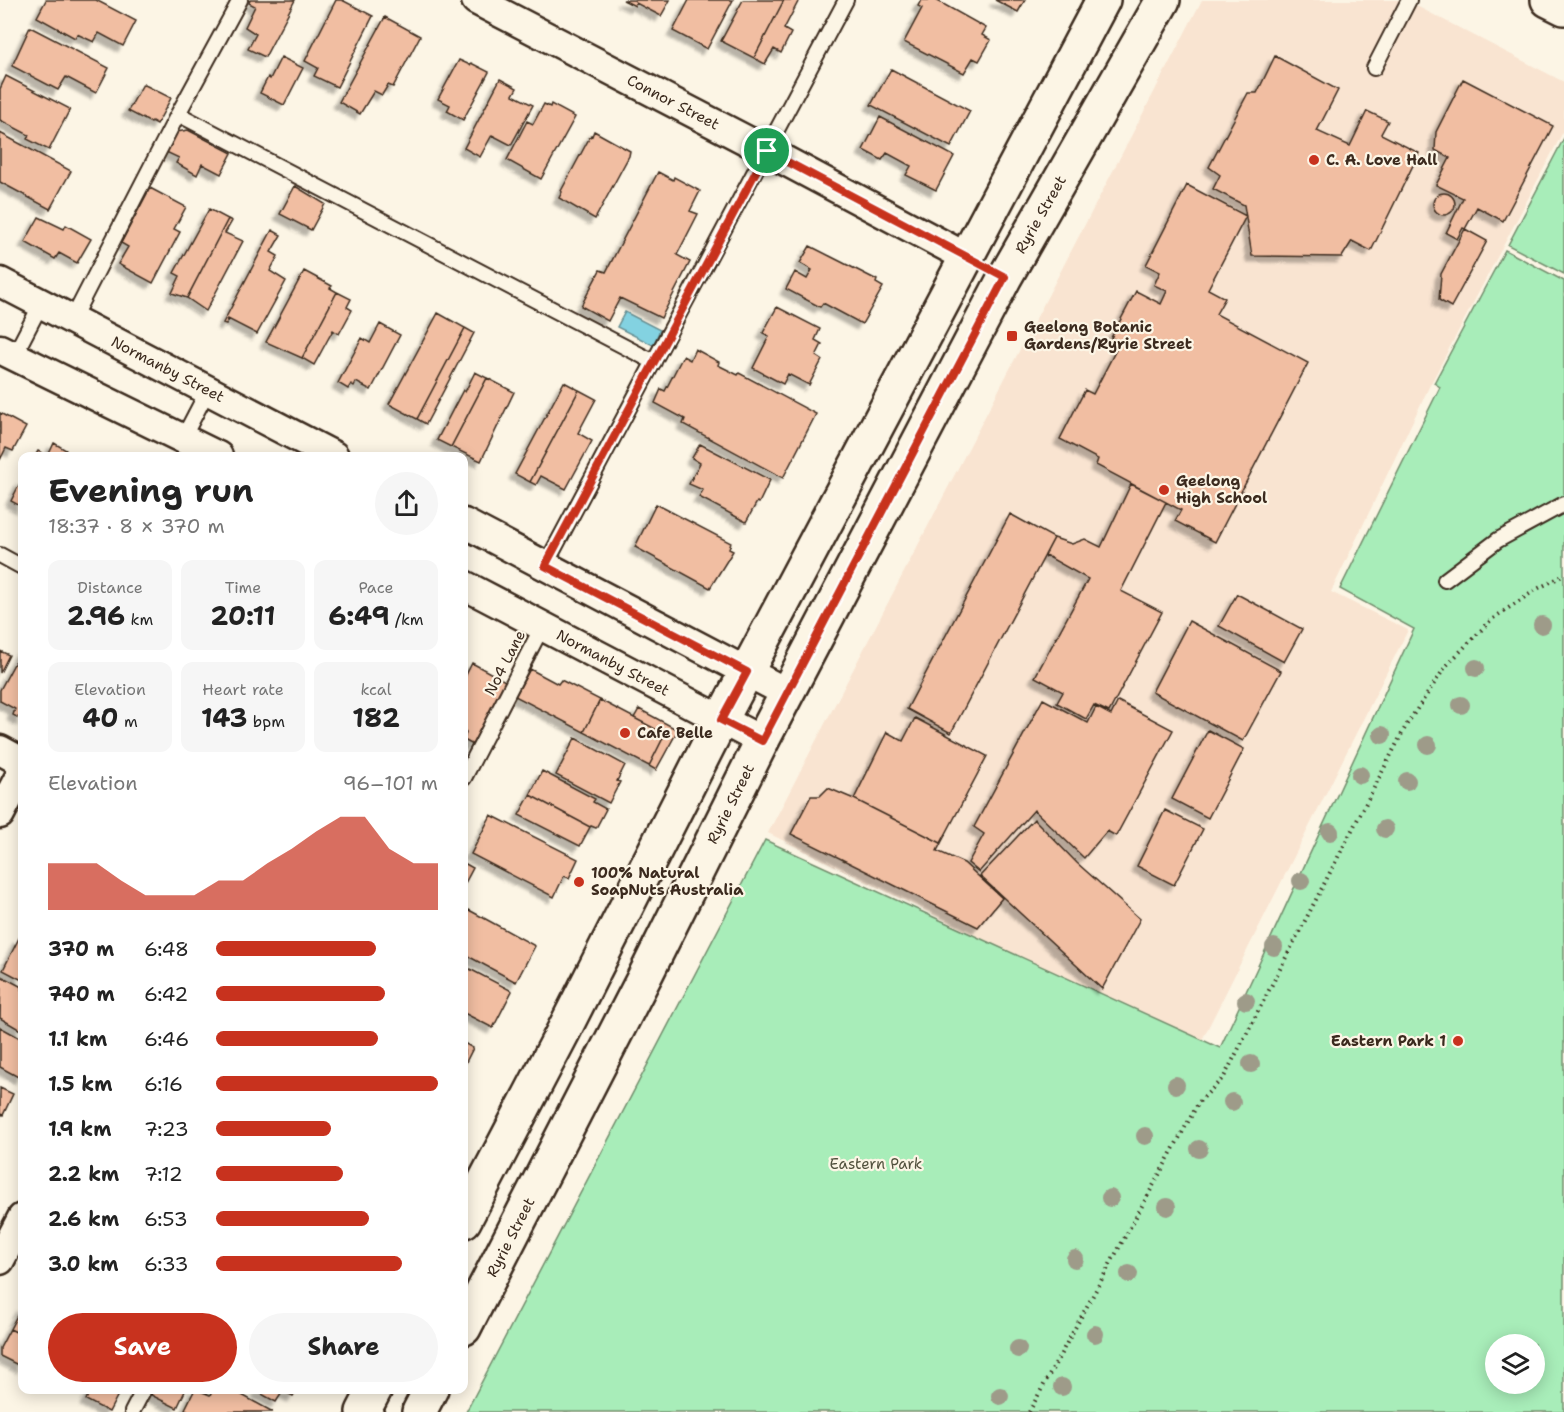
<!DOCTYPE html>
<meta charset="utf-8">
<style>
:root{--surface:#fff;--page:#f6f6f6;--text:#222;--muted:#767676;--accent:#c8321e}
body{margin:0;font-family:"Shantell Sans",sans-serif;background:var(--page);color:var(--text);height:100vh;display:flex;flex-direction:column;font-size:22px;white-space:nowrap}
*{box-sizing:border-box;margin:0}
p{font-size:20px;color:var(--muted)}
.icon{flex:none;width:33px;height:33px;fill:none;stroke:currentColor;stroke-width:2;stroke-linecap:round;stroke-linejoin:round}
.map{position:relative;flex:1;overflow:hidden}
.sheet{position:absolute;left:18px;top:452px;width:450px;height:942px;display:flex;flex-direction:column;background:var(--surface);border-radius:12px;box-shadow:0 3px 15px #0003}
.sheet>*{flex:none}
.controls{position:absolute;left:1485px;top:1334px;display:grid;gap:12px}
.controls a{display:grid;place-items:center;width:60px;height:60px;border-radius:50%;background:var(--surface);box-shadow:0 3px 15px #0003;font-size:30px}
.pin{position:absolute;display:grid;place-items:center;width:51px;height:51px;color:#fff;margin:-26px;border:3px solid #fff;border-radius:50%;box-shadow:0 2px 6px #0007}
.round{display:grid;place-items:center;flex:none;width:63px;height:63px;border-radius:32px;background:var(--page)}
.head{display:flex;align-items:center;justify-content:space-between;height:102px;padding:0 30px}
h1{font-size:33px;font-weight:700;line-height:45px}
.metrics{display:grid;grid-template-columns:repeat(3,1fr);gap:9px;height:102px;padding:6px 30px}
.metrics div{display:grid;align-content:center;border-radius:12px;background:var(--page);text-align:center}
.metrics b{font-size:26px;font-weight:700}
.metrics small{font-size:16px;font-weight:400}
.metrics p{font-size:16px}
.chart{height:168px;padding:12px 30px}
.chart p{display:flex;justify-content:space-between}
.chart svg{width:100%;height:108px;margin-top:6px;fill:var(--accent);opacity:.7}
.action{display:flex;gap:12px;margin-top:auto;padding:12px 30px}
.action a{flex:1;height:69px;border-radius:36px;background:var(--accent);color:#fff;font-size:24px;font-weight:700;line-height:69px;text-align:center}
.action a+a{background:var(--page);color:var(--text)}
ul{padding:0 30px;list-style:none;font-size:20px}
li{display:grid;grid-template-columns:96px 72px 1fr;align-items:center;height:45px}
li i{height:15px;border-radius:8px;background:var(--accent)}
.map>svg:first-child{display:block}
.built{fill:#f9e4d1}
.green{fill:#a8edb9;stroke:#728c6c;stroke-width:1.5;fill-rule:evenodd}
.water{fill:#83d2e1;stroke:#668f93;stroke-width:1.5}
.building{fill:#f1bea2;stroke:#3b2a1e;stroke-width:1.5;filter:url(#shadow)}
.lines{fill:none;stroke-linecap:round;stroke-linejoin:round}
.service-casing{stroke:#3b2a1e;stroke-width:18}
.minor-casing{stroke:#3b2a1e;stroke-width:33}
.tertiary-casing{stroke:#3b2a1e;stroke-width:38}
.secondary-casing{stroke:#3b2a1e;stroke-width:38}
.path{stroke:#3b2a1e;stroke-width:4;stroke-dasharray:1.5 4.5;stroke-linecap:butt}
.service{stroke:#fcf5e5;stroke-width:14}
.minor{stroke:#fcf5e5;stroke-width:28}
.tertiary{stroke:#fcf5e5;stroke-width:33}
.secondary{stroke:#fcf5e5;stroke-width:33}
.tree{fill:#9e9b89}
.route-casing{stroke:#fff;stroke-width:12}
.route{stroke:#c8321e;stroke-width:8}
.poi-dot{fill:#c8321e;stroke:#fcf5e5;stroke-width:2}
.labels{text-anchor:middle;dominant-baseline:central;stroke-width:4.5;stroke-linejoin:round;paint-order:stroke}
.street-label{font-size:15px;fill:#3b2a1e;stroke:#fcf5e5}
.poi-label{font-size:15px;font-weight:bold;fill:#3b2a1e;stroke:#fcf5e5;text-anchor:start}
.park-label{font-size:15px;fill:#51513d;stroke:#fcf5e5}
</style>
<div class="map">
<svg width="1564" height="1412" viewBox="0 0 1564 1412">
<defs>
<filter id="shadow"><feDropShadow dx="-5.5" dy="5.5" stdDeviation="1.5" flood-color="#0004"/></filter>
</defs>
<rect width="100%" height="100%" fill="#fcf5e5"/>
<filter id="ink" filterUnits="userSpaceOnUse"><feTurbulence type="fractalNoise" baseFrequency=".0167" numOctaves="2"/><feDisplacementMap in="SourceGraphic" scale="12" xChannelSelector="R" yChannelSelector="G"/><feConvolveMatrix kernelMatrix="1 2 1 2 8 2 1 2 1" color-interpolation-filters="sRGB"/></filter>
<g filter="url(#ink)">
<path class="built" d="M 1202,0 L 1405,0 L 1564,82 L 1564,130 L 1429,387 L 1331,592 L 1408,630 L 1199,1046 L 768,833 Z"/>
<path class="green" d="M 1564,138 L 1564,274 L 1508,245 Z
M 1505,250 L 1564,281 L 1564,1412 L 466,1412 L 765,840 L 1220,1048 L 1414,629 L 1340,589 L 1440,387 L 1434,383 ZM 1496,1344 L 1534,1344 L 1534,1383 L 1496,1383 Z"/>
<path class="water" d="M 625,312 L 660,330 L 653,345 L 617,327 Z"/>
<path class="building" d="M 46,0 L 96,0 L 136,21 L 123,46 L 99,33 L 94,42 L 77,34 L 75,38 L 37,17 Z
M 250,0 L 295,0 L 265,57 L 248,49 L 256,34 L 245,27 L 255,6 L 249,3 Z
M 336,0 L 342,0 L 373,16 L 337,87 L 314,76 L 318,68 L 305,61 Z
M 623,0 L 670,0 L 661,16 L 636,3 L 635,6 Z
M 689,0 L 733,0 L 707,49 L 673,31 Z
M 743,0 L 784,0 L 754,58 L 721,41 Z
M 784,0 L 799,0 L 784,29 L 791,33 L 781,53 L 774,49 L 765,64 L 754,58 Z
M 921,0 L 936,0 L 986,28 L 982,35 L 991,40 L 979,61 L 973,58 L 964,73 L 904,42 L 922,8 L 918,6 Z
M 995,0 L 1025,0 L 1018,12 Z
M 385,17 L 420,36 L 393,87 L 388,85 L 382,95 L 374,91 L 360,114 L 339,102 Z
M 30,27 L 109,68 L 96,93 L 66,77 L 58,90 L 12,66 Z
M 1275,56 L 1338,90 L 1317,131 L 1350,146 L 1367,111 L 1388,121 L 1381,134 L 1419,153 L 1371,251 L 1352,241 L 1342,257 L 1252,256 L 1244,205 L 1213,189 L 1220,175 L 1209,167 L 1248,93 L 1257,93 Z
M 281,57 L 303,68 L 284,105 L 260,93 L 268,77 L 270,79 Z
M 459,60 L 470,65 L 471,63 L 489,72 L 463,120 L 447,111 L 450,105 L 438,99 Z
M 891,69 L 970,111 L 951,147 L 871,105 Z
M 6,76 L 70,109 L 49,150 L 27,139 L 29,135 L 0,120 L 0,89 Z
M 500,79 L 517,88 L 513,95 L 533,105 L 511,145 L 492,135 L 480,157 L 464,148 Z
M 1463,79 L 1553,126 L 1503,221 L 1477,207 L 1465,229 L 1463,228 L 1457,239 L 1446,233 L 1463,198 L 1436,185 L 1450,158 L 1435,150 L 1436,132 Z
M 143,84 L 171,98 L 157,124 L 152,121 L 151,123 L 128,111 Z
M 544,104 L 550,107 L 551,104 L 575,117 L 541,179 L 507,160 L 527,121 L 533,124 Z
M 880,117 L 954,156 L 936,190 L 906,175 L 911,166 L 887,153 L 882,160 L 863,150 Z
M 188,130 L 232,153 L 221,174 L 202,164 L 197,175 L 176,163 L 179,158 L 166,152 L 177,132 Z
M 594,131 L 630,151 L 629,156 L 595,219 L 559,198 L 562,192 L 561,191 L 591,135 L 592,136 Z
M 0,133 L 71,171 L 50,209 L 0,182 Z
M 658,172 L 673,180 L 674,177 L 700,191 L 690,211 L 698,214 L 677,255 L 690,262 L 661,318 L 620,298 L 608,321 L 581,306 L 600,270 L 606,272 Z
M 1187,185 L 1246,216 L 1208,289 L 1225,298 L 1216,314 L 1308,363 L 1215,542 L 1175,521 L 1181,510 L 1096,465 L 1098,459 L 1060,439 L 1085,390 L 1093,394 L 1120,342 L 1111,338 L 1136,291 L 1161,304 L 1167,291 L 1154,285 L 1160,272 L 1146,265 Z
M 295,186 L 325,204 L 311,230 L 280,214 Z
M 150,188 L 186,207 L 174,229 L 180,232 L 153,283 L 118,264 L 128,247 L 121,243 Z
M1433 204a11 11 0 1 1 22 0a11 11 0 1 1-22 0Z
M 209,209 L 228,219 L 187,298 L 172,293 L 180,276 L 174,273 Z
M 39,217 L 64,229 L 66,225 L 91,239 L 77,263 L 59,253 L 55,259 L 25,242 Z
M 228,219 L 232,221 L 225,233 L 243,241 L 206,311 L 187,298 Z
M 1465,229 L 1487,241 L 1451,307 L 1439,300 L 1441,274 Z
M 272,230 L 281,235 L 271,252 L 278,256 L 270,271 L 286,281 L 257,334 L 228,319 L 226,324 L 223,323 Z
M 810,246 L 877,280 L 876,283 L 883,287 L 862,324 L 823,303 L 820,307 L 786,289 L 795,272 L 807,279 L 812,270 L 800,263 Z
M 304,271 L 332,286 L 330,288 L 337,292 L 302,358 L 266,342 Z
M 337,292 L 351,299 L 347,307 L 352,310 L 339,334 L 333,330 L 314,365 L 302,358 Z
M 777,307 L 820,329 L 815,340 L 822,344 L 816,356 L 822,360 L 809,385 L 788,374 L 783,384 L 753,368 L 769,336 L 763,333 Z
M 438,313 L 465,328 L 417,419 L 389,404 Z
M 380,324 L 400,335 L 371,390 L 356,382 L 354,386 L 351,384 L 348,389 L 338,383 L 362,338 L 370,343 Z
M 465,328 L 474,333 L 426,424 L 417,419 Z
M 695,349 L 719,362 L 718,365 L 738,375 L 739,373 L 816,414 L 783,478 L 683,424 L 685,419 L 655,403 L 661,389 L 665,391 L 683,356 L 690,360 Z
M 475,372 L 487,378 L 451,447 L 437,440 L 463,390 L 465,392 Z
M 487,378 L 514,392 L 481,461 L 451,447 Z
M 564,382 L 579,390 L 530,482 L 515,474 Z
M 579,390 L 596,399 L 578,433 L 592,441 L 566,489 L 541,476 L 536,485 L 530,482 Z
M 0,413 L 26,427 L 13,451 L 6,448 L 0,460 Z
M 54,443 L 66,450 L 65,453 L 71,456 L 35,456 L 38,451 L 48,456 Z
M 700,444 L 770,480 L 759,503 L 757,502 L 746,522 L 699,497 L 703,490 L 689,484 L 700,463 L 692,458 Z
M 22,479 L 22,507 L 11,501 Z
M 1131,484 L 1166,502 L 1121,591 L 1162,612 L 1109,712 L 1094,705 L 1086,719 L 1057,703 L 1063,692 L 1035,677 L 1088,579 L 1045,555 L 1054,538 L 1072,544 L 1085,539 L 1101,547 Z
M 656,504 L 731,543 L 729,549 L 733,551 L 710,588 L 635,547 Z
M 1010,514 L 1054,538 L 951,733 L 907,709 Z
M 1237,594 L 1302,629 L 1284,662 L 1219,626 Z
M 1189,621 L 1281,671 L 1243,741 L 1152,692 Z
M 22,649 L 22,720 L 13,715 L 15,709 L 0,701 L 0,690 Z
M 0,651 L 9,655 L 0,673 Z
M 472,663 L 507,682 L 473,745 L 464,740 L 466,732 L 464,730 L 464,679 Z
M 530,669 L 558,684 L 561,680 L 600,700 L 584,732 L 515,696 Z
M 1043,699 L 1088,723 L 1096,707 L 1111,715 L 1118,701 L 1173,730 L 1116,836 L 1107,831 L 1084,858 L 1034,810 L 979,872 L 968,863 L 984,834 L 974,827 Z
M 600,700 L 665,734 L 649,766 L 584,732 Z
M 639,709 L 678,730 L 656,770 L 649,766 L 665,734 L 634,718 Z
M 915,718 L 987,756 L 941,843 L 854,799 L 887,732 L 903,741 Z
M 1208,730 L 1244,749 L 1208,818 L 1172,799 Z
M 575,738 L 625,765 L 617,781 L 620,782 L 609,803 L 556,775 Z
M 542,771 L 595,799 L 593,802 L 606,809 L 596,828 L 591,826 L 590,827 L 530,795 Z
M 828,788 L 854,799 L 941,843 L 937,851 L 964,863 L 1002,898 L 978,927 L 791,834 L 811,796 L 820,796 Z
M 530,795 L 590,827 L 580,846 L 519,815 Z
M 1165,810 L 1203,829 L 1174,885 L 1137,866 Z
M 491,815 L 578,859 L 569,878 L 564,876 L 554,897 L 471,854 Z
M 1034,819 L 1077,863 L 1140,919 L 1102,989 L 980,876 Z
M 464,863 L 473,868 L 464,885 Z
M 469,910 L 535,946 L 516,982 L 464,954 L 464,920 Z
M 19,938 L 22,940 L 22,980 L 3,970 Z
M 464,966 L 512,991 L 493,1028 L 464,1013 Z
M 1,976 L 22,987 L 22,1031 L 0,1018 Z
M 0,1027 L 22,1039 L 22,1073 L 20,1078 L 0,1067 Z
M 464,1043 L 473,1048 L 464,1066 Z
M 0,1088 L 13,1094 L 3,1115 L 0,1114 Z
M 22,1306 L 22,1335 L 10,1329 Z
M 10,1329 L 22,1335 L 22,1367 L 0,1356 L 0,1348 Z
M 91,1389 L 121,1389 L 109,1412 L 86,1400 Z
M 154,1389 L 186,1389 L 177,1408 L 151,1395 Z
M 195,1389 L 210,1395 L 213,1389 L 231,1389 L 273,1412 L 191,1412 L 185,1409 Z
M 260,1389 L 297,1389 L 293,1396 L 283,1391 L 276,1402 L 258,1392 Z"/>
<g class="lines">
<defs>
<path id="service" d="M 1374,68 L 1409,0
M 178,114 L 654,362
M 72,320 L 178,114 L 240,0
M 14,356 L 41,304
M 183,438 L 208,390
M 0,555 L 22,567
M 545,566 L 846,0
M 1445,580 L 1498,540 L 1564,504
M 464,778 L 542,627
M 132,1412 L 144,1389"/>
<g id="minor">
<path id="s1" d="M 476,0 L 767,151 L 966,257"/>
<path id="s2" d="M 0,282 L 334,456"/>
<path d="M 0,349 L 218,456"/>
<path d="M 464,523 L 787,693"/>
<path id="s3" d="M 464,585 L 762,741"/>
<path d="M 0,750 L 22,762"/>
<path d="M 0,814 L 22,772"/>
<path d="M 0,1260 L 22,1218"/>
</g>
<path id="tertiary" d="M 1548,0 L 1564,8"/>
<g id="secondary">
<path d="M 464,1221 L 563,1032 L 721,720 L 1103,0"/>
<path id="s4" d="M 464,1328 L 647,972 L 762,741 L 1005,277 L 1163,0"/>
<path d="M 363,1412 L 375,1389"/>
<path d="M 419,1412 L 431,1389"/>
</g>
</defs>
<use href="#service" class="service-casing"/>
<use href="#minor" class="minor-casing"/>
<use href="#tertiary" class="tertiary-casing"/>
<use href="#secondary" class="secondary-casing"/>
<path class="path" d="M 1029,1412 L 1199,1102 L 1224,1077 L 1407,724 L 1446,666 L 1492,619 L 1537,589 L 1564,575"/>
<use href="#service" class="service"/>
<use href="#minor" class="minor"/>
<use href="#tertiary" class="tertiary"/>
<use href="#secondary" class="secondary"/>
</g>
<g class="tree">
<circle cx="1542" cy="625" r="9"/>
<circle cx="1476" cy="668" r="9"/>
<circle cx="1461" cy="705" r="9"/>
<circle cx="1382" cy="735" r="9"/>
<circle cx="1428" cy="745" r="9"/>
<circle cx="1360" cy="775" r="9"/>
<circle cx="1407" cy="781" r="9"/>
<circle cx="1385" cy="829" r="9"/>
<circle cx="1330" cy="832" r="9"/>
<circle cx="1301" cy="881" r="9"/>
<circle cx="1274" cy="947" r="9"/>
<circle cx="1246" cy="1001" r="9"/>
<circle cx="1251" cy="1064" r="9"/>
<circle cx="1176" cy="1085" r="9"/>
<circle cx="1232" cy="1102" r="9"/>
<circle cx="1145" cy="1136" r="9"/>
<circle cx="1199" cy="1149" r="9"/>
<circle cx="1110" cy="1198" r="9"/>
<circle cx="1167" cy="1207" r="9"/>
<circle cx="1075" cy="1259" r="9"/>
<circle cx="1129" cy="1274" r="9"/>
<circle cx="1095" cy="1334" r="9"/>
<circle cx="1018" cy="1349" r="9"/>
<circle cx="1062" cy="1387" r="9"/>
<circle cx="1000" cy="1396" r="9"/>
</g>
</g>
<g class="lines" filter="url(#ink)">
<defs>
<path id="route" d="M 767,151 L 1005,277 L 762,741 L 721,720 L 747,672 L 545,566 Z"/>
</defs>
<use href="#route" class="route-casing"/>
<use href="#route" class="route"/>
</g>
<g class="poi-dot">
<circle cx="1314" cy="160" r="6"/>
<rect x="1006" y="330" width="12" height="12" rx="3"/>
<circle cx="1164" cy="490" r="6"/>
<circle cx="625" cy="733" r="6"/>
<circle cx="579" cy="882" r="6"/>
<circle cx="1458" cy="1041" r="6"/>
</g>
<g class="labels">
<g class="street-label">
<text stroke="none"><textPath href="#s1" startOffset="222">Connor Street</textPath></text>
<text stroke="none"><textPath href="#s4" startOffset="1254">Ryrie Street</textPath></text>
<text stroke="none"><textPath href="#s2" startOffset="189">Normanby Street</textPath></text>
<text transform="translate(505 663) rotate(-63)">No4 Lane</text>
<text stroke="none"><textPath href="#s3" startOffset="168">Normanby Street</textPath></text>
<text stroke="none"><textPath href="#s4" startOffset="588">Ryrie Street</textPath></text>
<text stroke="none"><textPath href="#s4" startOffset="102">Ryrie Street</textPath></text>
</g>
<g class="poi-label">
<text x="1326" y="160">C. A. Love Hall</text>
<text x="1024" y="327">Geelong Botanic<tspan x="1024" dy="17">Gardens/Ryrie Street</tspan></text>
<text x="1176" y="481">Geelong<tspan x="1176" dy="17">High School</tspan></text>
<text x="637" y="733">Cafe Belle</text>
<text x="591" y="873">100% Natural<tspan x="591" dy="17">SoapNuts Australia</tspan></text>
<text x="1446" y="1041" text-anchor="end">Eastern Park 1</text>
</g>
<g class="park-label">
<text x="876" y="1164">Eastern Park</text>
</g>
</g>
</svg>
<div class="controls">
<a><svg class="icon" aria-label="layers" viewBox="0 0 24 24"><path d="M12 4l9 5-9 5-9-5zM3 14l9 5 9-5"/></svg></a>
</div>
<div class="pin" style="left:767px;top:151px;background:#1e9e55"><svg class="icon" aria-label="arrive" viewBox="0 0 24 24"><path d="M6 21V4h12l-3 4 3 4H6"/></svg></div>
<section class="sheet">
<div class="head"><div><h1>Evening run</h1><p>18:37 · 8 × 370 m</p></div><a class="round"><svg class="icon" aria-label="share" viewBox="0 0 24 24"><path d="M12 15V3M7 8l5-5 5 5M5 13v7h14v-7"/></svg></a></div>
<div class="metrics">
<div><p>Distance</p><b>2.96<small> km</small></b></div>
<div><p>Time</p><b>20:11</b></div>
<div><p>Pace</p><b>6:49<small> /km</small></b></div>
</div>
<div class="metrics">
<div><p>Elevation</p><b>40<small> m</small></b></div>
<div><p>Heart rate</p><b>143<small> bpm</small></b></div>
<div><p>kcal</p><b>182</b></div>
</div>
<div class="chart"><p><span>Elevation</span>96–101 m</p>
<svg viewBox="0 0 160 44" preserveAspectRatio="none"><path d="M0 44V25L10 25L20 25L30 32L40 38L50 38L60 38L70 32L80 32L90 25L100 19L110 12L120 6L130 6L140 19L150 25L160 25V44z"/></svg>
</div>
<ul>
<li><b>370 m</b>6:48<i style="width:72%"></i></li>
<li><b>740 m</b>6:42<i style="width:76%"></i></li>
<li><b>1.1 km</b>6:46<i style="width:73%"></i></li>
<li><b>1.5 km</b>6:16<i style="width:100%"></i></li>
<li><b>1.9 km</b>7:23<i style="width:52%"></i></li>
<li><b>2.2 km</b>7:12<i style="width:57%"></i></li>
<li><b>2.6 km</b>6:53<i style="width:69%"></i></li>
<li><b>3.0 km</b>6:33<i style="width:84%"></i></li>
</ul>
<div class="action"><a>Save</a><a>Share</a></div>
</section>
</div>
